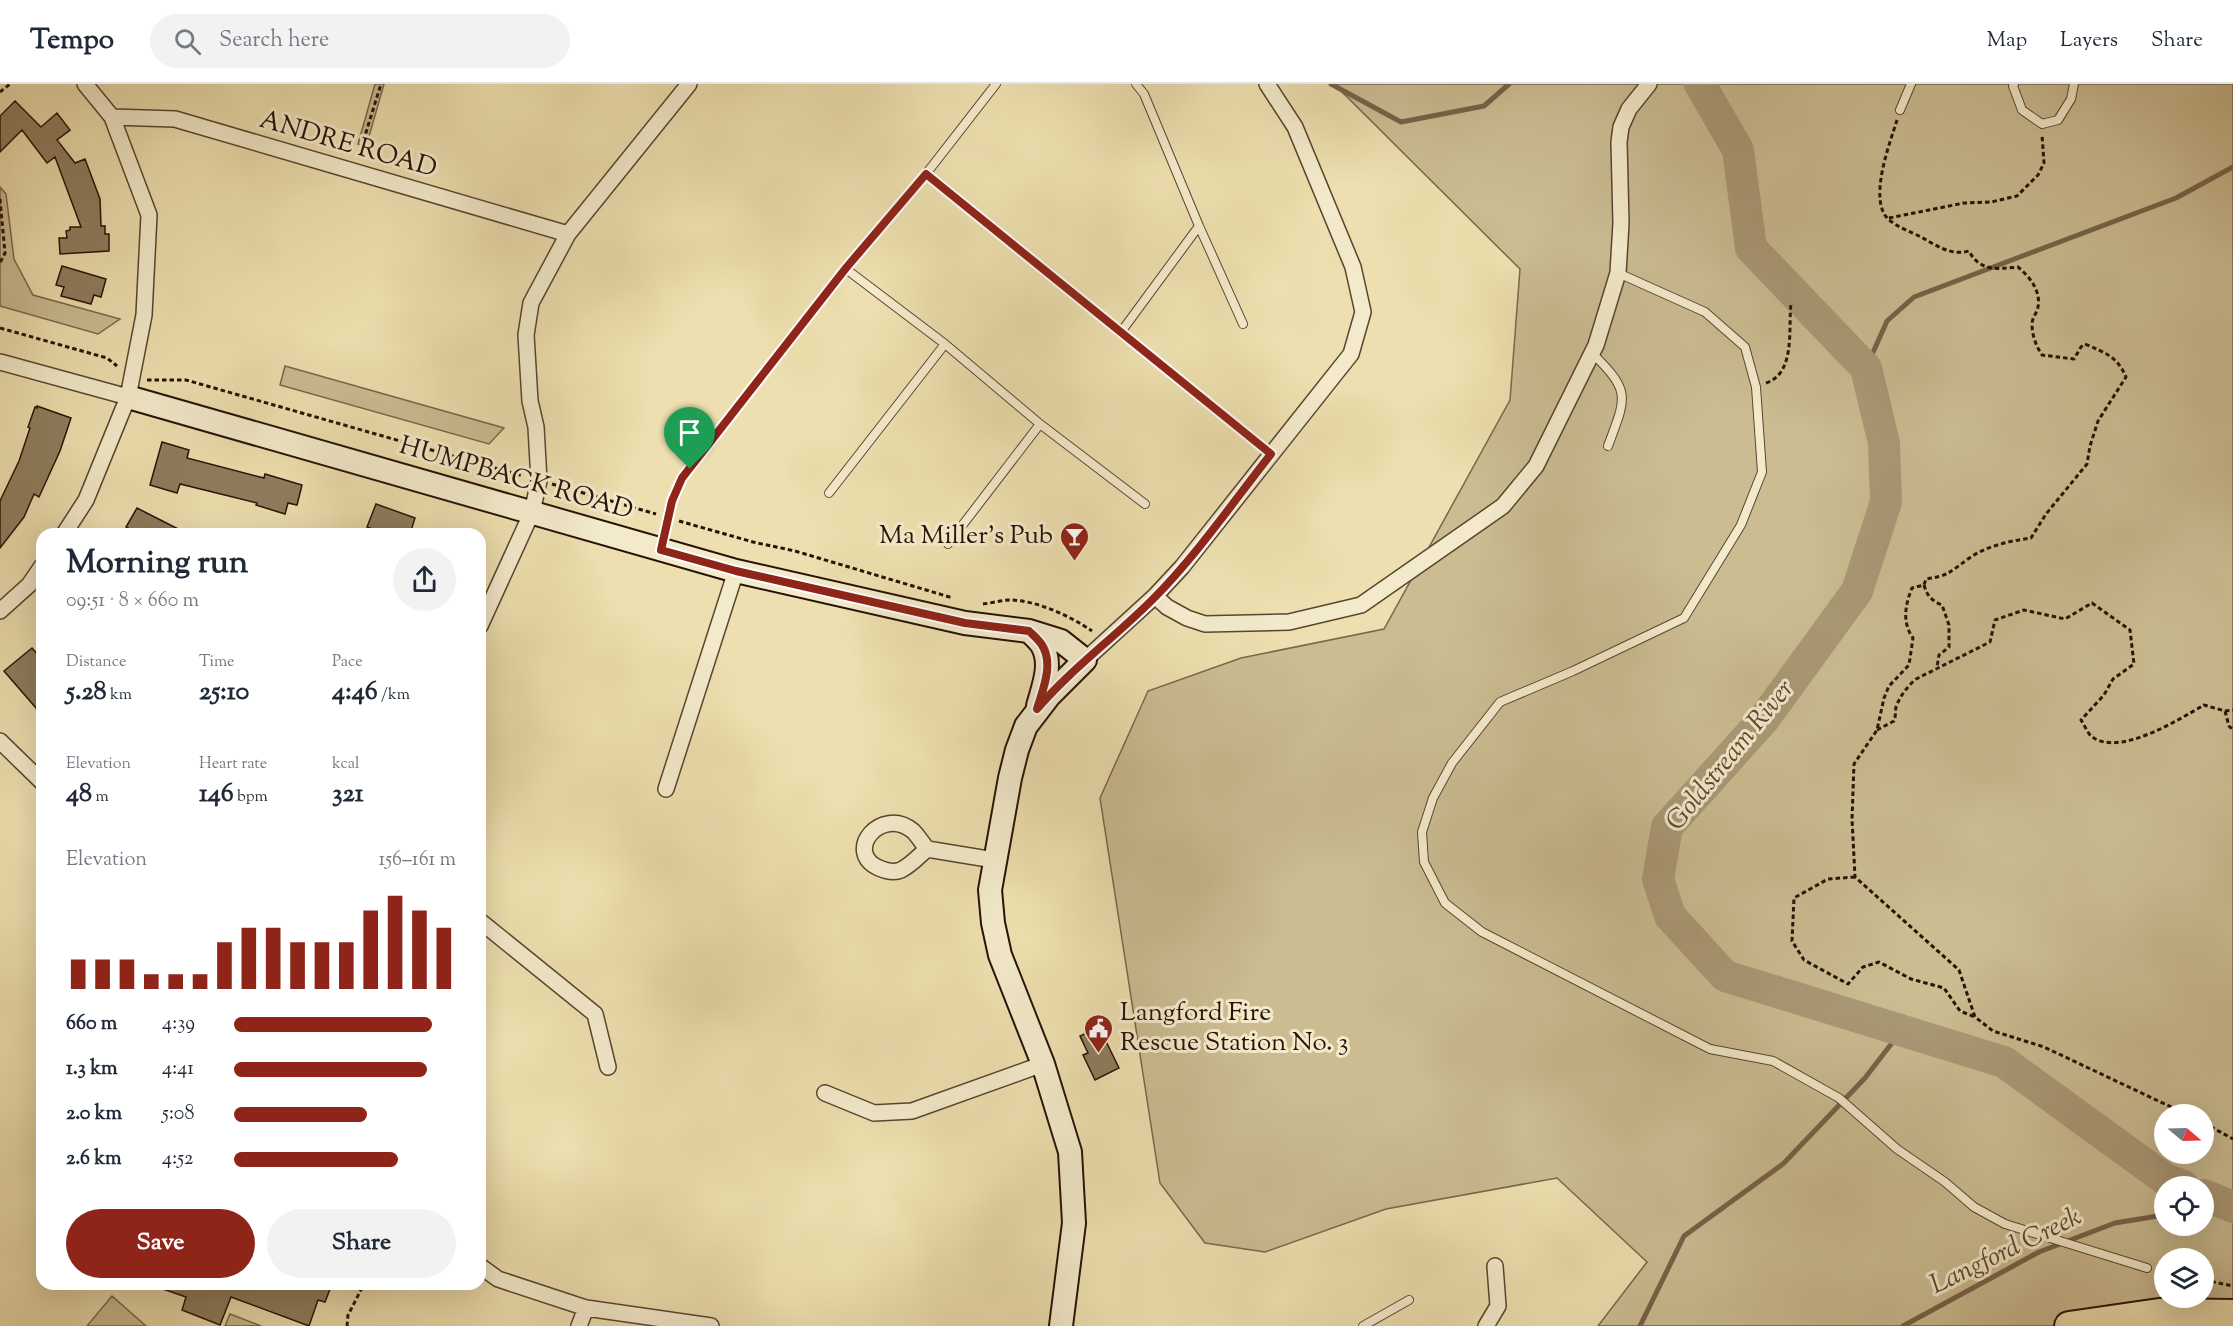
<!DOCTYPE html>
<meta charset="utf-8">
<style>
:root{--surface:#fff;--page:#f2f2f3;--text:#1f2937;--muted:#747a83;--line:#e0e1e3;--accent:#8f2418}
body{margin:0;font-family:"Sorts Mill Goudy",serif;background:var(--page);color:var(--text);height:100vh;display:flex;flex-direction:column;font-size:22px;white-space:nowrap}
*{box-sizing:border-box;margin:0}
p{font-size:20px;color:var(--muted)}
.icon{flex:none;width:33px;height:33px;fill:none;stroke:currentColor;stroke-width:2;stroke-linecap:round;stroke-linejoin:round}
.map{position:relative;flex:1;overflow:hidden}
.drawer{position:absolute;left:36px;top:444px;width:450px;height:762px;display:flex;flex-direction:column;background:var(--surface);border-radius:18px;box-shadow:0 6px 24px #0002}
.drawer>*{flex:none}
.needle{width:39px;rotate:109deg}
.buttons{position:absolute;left:2154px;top:1020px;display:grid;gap:12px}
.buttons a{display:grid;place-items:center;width:60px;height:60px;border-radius:50%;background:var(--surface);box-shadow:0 6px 24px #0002;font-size:30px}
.pin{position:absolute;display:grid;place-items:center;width:51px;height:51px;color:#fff;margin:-62px -26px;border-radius:50% 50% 50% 0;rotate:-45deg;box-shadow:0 0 6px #0007}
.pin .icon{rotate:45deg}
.round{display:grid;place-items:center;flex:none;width:63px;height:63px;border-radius:32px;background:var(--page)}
.headline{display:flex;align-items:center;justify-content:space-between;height:102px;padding:0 30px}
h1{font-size:33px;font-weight:800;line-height:45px}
.metrics{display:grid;grid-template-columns:repeat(3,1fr);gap:9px;height:102px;padding:6px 30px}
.metrics div{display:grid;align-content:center}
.metrics b{font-size:26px;font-weight:800}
.metrics small{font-size:16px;font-weight:400}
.metrics p{font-size:16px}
.chart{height:168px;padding:12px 30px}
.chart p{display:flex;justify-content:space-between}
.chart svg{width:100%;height:108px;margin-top:6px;stroke:var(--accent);stroke-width:6}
.button{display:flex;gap:12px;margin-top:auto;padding:12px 30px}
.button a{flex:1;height:69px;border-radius:36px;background:var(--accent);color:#fff;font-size:24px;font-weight:800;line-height:69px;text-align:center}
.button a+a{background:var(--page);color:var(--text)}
ul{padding:0 30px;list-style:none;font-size:20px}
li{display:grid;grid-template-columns:96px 72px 1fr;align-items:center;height:45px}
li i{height:15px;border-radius:8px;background:var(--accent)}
header{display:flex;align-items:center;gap:36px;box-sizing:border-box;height:84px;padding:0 30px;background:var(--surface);border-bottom:2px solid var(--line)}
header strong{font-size:28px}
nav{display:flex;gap:33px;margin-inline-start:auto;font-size:21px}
.search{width:420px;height:54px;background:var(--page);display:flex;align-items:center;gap:15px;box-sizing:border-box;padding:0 21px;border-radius:33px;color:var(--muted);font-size:22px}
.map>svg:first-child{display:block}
.green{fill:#cbbc92;stroke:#79674c;stroke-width:1.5;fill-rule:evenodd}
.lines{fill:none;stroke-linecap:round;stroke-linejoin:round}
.stream{stroke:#766349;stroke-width:5}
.river{stroke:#aa9976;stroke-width:32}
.building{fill:#8e7d5e;stroke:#271206;stroke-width:1.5}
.lane-casing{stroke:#584530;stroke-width:10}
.street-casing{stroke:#584530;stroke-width:18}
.secondary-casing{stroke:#271206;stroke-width:26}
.highway-casing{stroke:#271206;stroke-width:32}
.path{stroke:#271206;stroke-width:3;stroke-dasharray:4.5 3;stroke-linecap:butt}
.lane{stroke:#f3eacb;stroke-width:8}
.street{stroke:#f3eacb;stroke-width:15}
.secondary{stroke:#f3eacb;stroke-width:22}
.highway{stroke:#eddfaf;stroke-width:28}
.route-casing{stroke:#fff;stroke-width:12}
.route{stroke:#8f2418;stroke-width:8}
.labels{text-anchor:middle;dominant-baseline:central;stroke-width:6;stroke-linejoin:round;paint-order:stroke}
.street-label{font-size:26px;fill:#271206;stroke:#f3eacb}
.poi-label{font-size:26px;fill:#271206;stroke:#f3eacb;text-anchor:end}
.water-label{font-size:27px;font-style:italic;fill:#5b4833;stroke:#f3eacb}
</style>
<header>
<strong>Tempo</strong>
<div class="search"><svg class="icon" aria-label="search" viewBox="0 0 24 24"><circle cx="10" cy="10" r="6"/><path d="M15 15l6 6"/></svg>Search here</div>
<nav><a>Map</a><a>Layers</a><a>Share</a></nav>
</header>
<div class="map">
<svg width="2233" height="1242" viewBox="0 0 2233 1242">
<rect width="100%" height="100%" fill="#eddfaf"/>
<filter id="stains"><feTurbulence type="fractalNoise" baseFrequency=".00333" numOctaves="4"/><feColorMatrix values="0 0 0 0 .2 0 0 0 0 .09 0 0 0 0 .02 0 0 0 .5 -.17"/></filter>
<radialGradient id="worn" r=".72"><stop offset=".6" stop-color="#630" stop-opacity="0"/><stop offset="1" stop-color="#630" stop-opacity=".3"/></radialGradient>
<path class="green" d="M 375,0 L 384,0 L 366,63 L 358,60 Z
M 1334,0 L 2233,0 L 2233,1242 L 1598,1242 L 1647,1178 L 1557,1094 L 1386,1125 L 1265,1168 L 1205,1159 L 1160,1099 L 1100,714 L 1148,607 L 1241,574 L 1384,545 L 1510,316 L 1520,185 ZM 2164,1030 L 2204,1030 L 2204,1070 L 2164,1070 ZM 2164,1102 L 2204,1102 L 2204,1142 L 2164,1142 ZM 2164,1174 L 2204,1174 L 2204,1214 L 2164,1214 Z
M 0,103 L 6,110 L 14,175 L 33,211 L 120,235 L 98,250 L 0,222 Z
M 285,282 L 504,344 L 489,360 L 280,301 Z
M 112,1212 L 146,1242 L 87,1242 Z
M 230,1230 L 261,1242 L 225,1242 Z"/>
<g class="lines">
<path class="stream" d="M 1331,0 L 1401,38 L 1484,22 L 1509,0
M 1866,284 L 1887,237 L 1914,213 L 2176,114 L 2233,83
M 2204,1128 L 2233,1126
M 1640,1242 L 1684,1152 L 1783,1080 L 1865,994 L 1902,946
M 1903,1242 L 2039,1168 L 2115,1139 L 2164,1131"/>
<path class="river" d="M 1700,0 L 1738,66 L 1751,164 L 1866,284 L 1884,359 L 1886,418 L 1857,507 L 1764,635 L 1667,743 L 1658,795 L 1670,832 L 1725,892 L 2004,978 L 2165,1095 L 2183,1102
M 2204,1111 L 2233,1123"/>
</g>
<path class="building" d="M 15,17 L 41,43 L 57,29 L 70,46 L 57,56 L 75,79 L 85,75 L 100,115 L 101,142 L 105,142 L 105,150 L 109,150 L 109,167 L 60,170 L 59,154 L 67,154 L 66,147 L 70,146 L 70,143 L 81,143 L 55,73 L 47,79 L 22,46 L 0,68 L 0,32 Z
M 62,182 L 106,195 L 101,213 L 94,211 L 91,220 L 61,212 L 64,203 L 56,201 Z
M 37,322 L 71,334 L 60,367 L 39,413 L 34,410 L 24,433 L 0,464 L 0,417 L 19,377 L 30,344 L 28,343 L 35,323 L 37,324 Z
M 162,358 L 189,366 L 187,374 L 264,394 L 265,390 L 302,401 L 297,421 L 288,419 L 285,430 L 256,421 L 257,419 L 180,400 L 177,409 L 150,401 Z
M 376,420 L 415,434 L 410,450 L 386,450 L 367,443 Z
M 137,424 L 188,450 L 129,450 L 131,446 L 126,443 Z
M 32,564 L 42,576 L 42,631 L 4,587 Z
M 1099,943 L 1119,984 L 1095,996 L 1083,971 L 1088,969 L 1080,952 Z
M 154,1200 L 332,1200 L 325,1218 L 318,1216 L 309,1242 L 231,1213 L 220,1241 L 182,1226 L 186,1213 L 154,1202 Z"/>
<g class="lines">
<defs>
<path id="lane" d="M 1136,0 L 1144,10 L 1199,142 L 1243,240
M 2014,0 L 2013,2 L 2022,26 L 2042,40 L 2058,36 L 2071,15 L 2074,0
M 1900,26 L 1911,0
M 926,90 L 1271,370
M 846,185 L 945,260 L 1040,340 L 1145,420
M 1618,189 L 1705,228 L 1745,263 L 1756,303 L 1762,388 L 1741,441 L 1684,534 L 1573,587 L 1500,618 L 1452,679 L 1433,714 L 1422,748 L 1424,778 L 1445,819 L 1482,848 L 1710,965 L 1773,977 L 1839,1014 L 1897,1065 L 1945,1098 L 1974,1123 L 2005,1140 L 2147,1184
M 1121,248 L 1199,142
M 1592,269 C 1632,308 1626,313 1608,362
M 829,409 L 945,260
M 948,460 L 1040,340
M 661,465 L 672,417 L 682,394 L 846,185 L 926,90 L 996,0
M 1363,1242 L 1409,1216"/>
<path id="street" d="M 112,33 L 175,35 L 568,150
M 0,278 L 128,313
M 64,450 L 86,416 L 128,313 L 144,231 L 149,131 L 112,33 L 85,0
M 1155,512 L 1167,523 L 1187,534 L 1205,540 L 1289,538 L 1361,521 L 1503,422 L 1536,382 L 1596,261 L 1618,189 L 1621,139 L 1619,58 L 1621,43 L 1629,25 L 1649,0
M 0,527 L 29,501 L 42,482
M 480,542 L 532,428 L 539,397 L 536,343 L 530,317 L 526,251 L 531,219 L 568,150 L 689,0
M 1085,576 L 1155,512 L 1182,483 L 1351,270 L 1363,228 L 1353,183 L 1295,43 L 1267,0
M 0,657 L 42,698
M 666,705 L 736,487
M 927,765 C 919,772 911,781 901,786 C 894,789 886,787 879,784 C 843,768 881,721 913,747 C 918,752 923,760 927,765 L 994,776
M 480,837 L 595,930 L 608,983
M 825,1009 L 874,1029 L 912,1027 L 1043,980
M 480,1182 L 498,1195 L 586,1224 L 711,1242
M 579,1242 L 586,1224
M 1486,1242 L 1498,1222 L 1495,1182"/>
<path id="secondary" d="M 128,313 L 736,487 L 965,539 L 1029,547 L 1061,557 L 1085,576 L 1049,612 L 1026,642 L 1017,666 L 1010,694 L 990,806 L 993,839 L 1000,871 L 1043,980 L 1070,1068 L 1074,1139 L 1061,1242
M 1029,547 C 1033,551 1039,556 1042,561 C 1053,580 1043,603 1038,622"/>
<path id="highway" d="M 2069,1242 L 2159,1229 L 2233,1230"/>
</defs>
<use href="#lane" class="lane-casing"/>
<use href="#street" class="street-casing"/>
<use href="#secondary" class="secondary-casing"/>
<use href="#highway" class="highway-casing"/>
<path class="path" d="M 0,8 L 10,0
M 1897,36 C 1890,59 1868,115 1888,135 C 1897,143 1911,148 1921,153 C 1937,162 1951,172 1969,167 C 1980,188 1998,185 2018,183 C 2030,193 2041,207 2038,223 C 2037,229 2032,234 2032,240 C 2032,251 2036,262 2042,271 L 2074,275 L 2081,263 L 2085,260 C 2105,269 2117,272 2126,293 L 2098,337 L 2090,362 L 2087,380 L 2046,430 L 2031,454 C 2009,457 1986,462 1968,475 C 1950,488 1948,492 1926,495 L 1924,501 L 1912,504 C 1905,521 1902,539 1913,554 L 1909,581 L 1889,602 L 1884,614 L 1877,646 L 1854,680 L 1852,735 L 1855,793 L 1959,886 L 1975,933 L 1993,947 L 2044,963 L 2186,1030
M 359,71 L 381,0
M 0,115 L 5,169 L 0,179
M 1889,134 L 1964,119 L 1991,118 L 2017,112 L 2038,91 L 2044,79 L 2042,51
M 0,244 L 107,274 L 117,282
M 147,296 L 186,296 L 523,392
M 1766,299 C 1796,289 1788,245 1791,220
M 552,400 L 656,430
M 679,437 L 753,458 L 795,467 L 953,514
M 1924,501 C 1927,512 1932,517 1942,521 L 1949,541 L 1949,563 L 1939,571 L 1937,583
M 983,520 C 992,519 1002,516 1011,516 C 1038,517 1070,532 1092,547
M 2225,627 L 2229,642 L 2233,646
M 1877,646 L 1894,637 C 1896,632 1895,628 1896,623 C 1900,612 1907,603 1916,595 L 1990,558 L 1995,536 L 2024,526 L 2065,535 L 2092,519 L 2130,546 L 2134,580 L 2113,595 L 2104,611 L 2081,636 C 2084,640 2087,648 2091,652 C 2118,674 2178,636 2204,621 L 2225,627 L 2233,626
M 1855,793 L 1828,795 L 1794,814 L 1792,857 L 1804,876 L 1848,900 L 1863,883 L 1879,878 L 1911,895 L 1944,904 L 1960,927 L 1975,933
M 2204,1039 L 2233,1055
M 2204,1196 L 2233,1202
M 347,1242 L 348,1231 L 364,1200"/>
<use href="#lane" class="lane"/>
<use href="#street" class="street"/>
<use href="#secondary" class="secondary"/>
<use href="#highway" class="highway"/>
</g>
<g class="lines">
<defs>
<path id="route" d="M 926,90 L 1271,370 C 1234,417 1198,469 1156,512 C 1118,551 1073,583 1037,625 C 1043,605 1054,580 1042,561 C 1039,556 1033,551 1029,547 L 965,539 L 736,487 L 661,466 L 672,417 L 682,394 L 846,184 Z"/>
</defs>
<use href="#route" class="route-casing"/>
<use href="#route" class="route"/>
</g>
<defs>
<symbol id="bar-pin" viewBox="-11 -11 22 30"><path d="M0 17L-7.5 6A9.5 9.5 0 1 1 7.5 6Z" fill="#8f2418" stroke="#f3eacb"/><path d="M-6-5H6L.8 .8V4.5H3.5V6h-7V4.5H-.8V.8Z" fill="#fff"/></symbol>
<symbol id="civic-pin" viewBox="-11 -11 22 30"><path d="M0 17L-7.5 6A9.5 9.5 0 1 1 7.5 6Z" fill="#8f2418" stroke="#f3eacb"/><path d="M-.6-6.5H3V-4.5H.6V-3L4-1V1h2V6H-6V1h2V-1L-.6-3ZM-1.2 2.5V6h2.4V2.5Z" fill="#fff"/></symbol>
</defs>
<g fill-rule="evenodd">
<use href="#bar-pin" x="1058" y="436" width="33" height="45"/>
<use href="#civic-pin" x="1082" y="928" width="33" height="45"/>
</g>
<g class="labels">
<g class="street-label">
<text transform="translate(348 61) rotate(16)">ANDRE ROAD</text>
<text transform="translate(516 395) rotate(16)">HUMPBACK ROAD</text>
</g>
<g class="poi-label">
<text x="1053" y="452">Ma Miller’s Pub</text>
<text x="1120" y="929" text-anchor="start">Langford Fire<tspan x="1120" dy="30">Rescue Station No. 3</tspan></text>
</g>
<g class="water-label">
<text transform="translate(1731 672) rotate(-51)">Goldstream River</text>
<text transform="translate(2006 1168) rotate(-26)">Langford Creek</text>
</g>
</g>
<rect width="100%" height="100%" filter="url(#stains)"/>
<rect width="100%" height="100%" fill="url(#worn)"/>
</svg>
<div class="buttons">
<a><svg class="needle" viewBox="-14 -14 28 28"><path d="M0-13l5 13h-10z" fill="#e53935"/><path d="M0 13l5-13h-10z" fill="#747a83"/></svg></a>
<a><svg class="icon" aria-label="locate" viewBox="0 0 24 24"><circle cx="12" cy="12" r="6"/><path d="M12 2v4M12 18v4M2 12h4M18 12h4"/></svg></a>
<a><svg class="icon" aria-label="layers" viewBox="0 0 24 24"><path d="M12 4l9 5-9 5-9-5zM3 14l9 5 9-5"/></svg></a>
</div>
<div class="pin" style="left:690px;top:385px;background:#1e9e55"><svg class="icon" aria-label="arrive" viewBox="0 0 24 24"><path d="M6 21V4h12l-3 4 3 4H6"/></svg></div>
<section class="drawer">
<div class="headline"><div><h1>Morning run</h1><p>09:51 · 8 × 660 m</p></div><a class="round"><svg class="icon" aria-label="share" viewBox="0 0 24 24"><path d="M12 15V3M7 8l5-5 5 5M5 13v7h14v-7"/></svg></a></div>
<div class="metrics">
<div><p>Distance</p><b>5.28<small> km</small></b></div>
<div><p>Time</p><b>25:10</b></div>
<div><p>Pace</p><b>4:46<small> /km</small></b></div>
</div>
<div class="metrics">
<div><p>Elevation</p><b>48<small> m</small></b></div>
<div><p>Heart rate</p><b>146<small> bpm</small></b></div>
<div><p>kcal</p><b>321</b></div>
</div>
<div class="chart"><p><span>Elevation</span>156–161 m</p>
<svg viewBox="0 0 160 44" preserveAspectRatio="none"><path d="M5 44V32M15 44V32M25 44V32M35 44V38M45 44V38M55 44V38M65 44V25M75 44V19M85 44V19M95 44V25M105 44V25M115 44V25M125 44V12M135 44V6M145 44V12M155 44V19"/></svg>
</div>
<ul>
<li><b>660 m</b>4:39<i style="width:89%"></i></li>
<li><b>1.3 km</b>4:41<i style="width:87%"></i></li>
<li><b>2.0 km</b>5:08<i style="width:60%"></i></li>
<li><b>2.6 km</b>4:52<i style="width:74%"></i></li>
</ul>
<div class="button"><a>Save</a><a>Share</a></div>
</section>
</div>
